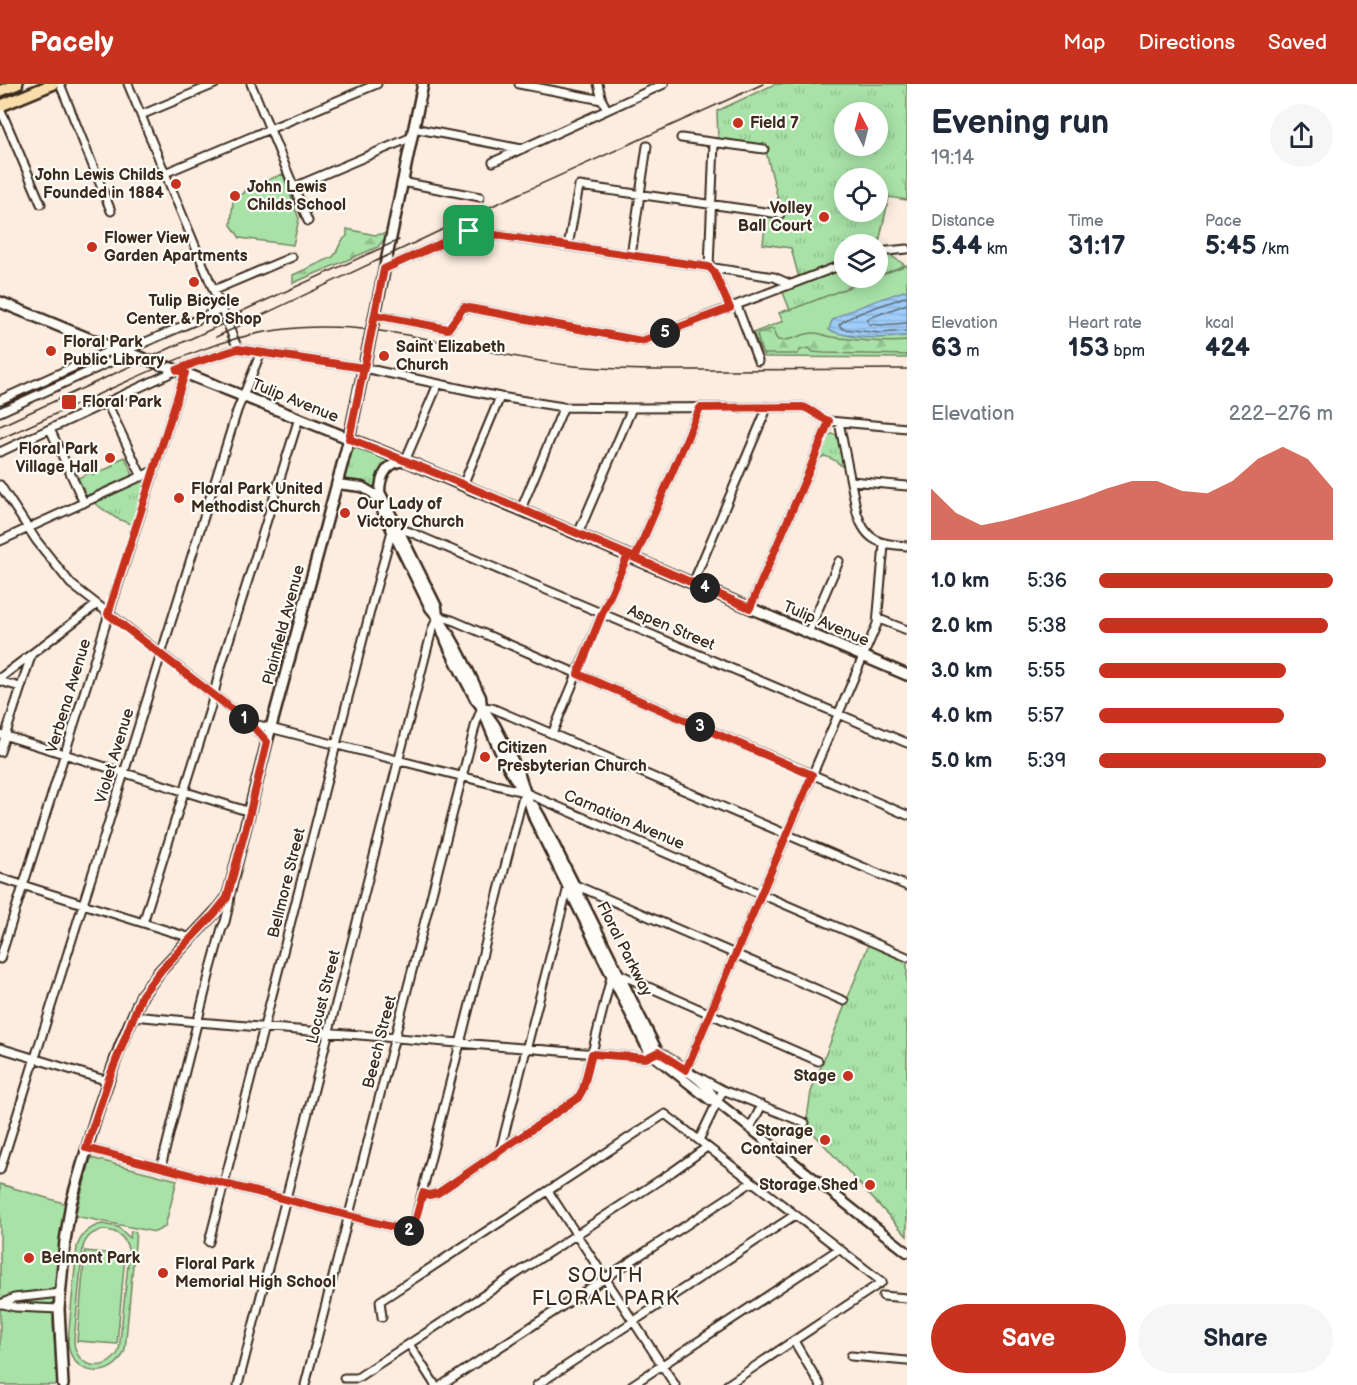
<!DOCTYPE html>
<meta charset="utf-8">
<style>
:root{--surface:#fff;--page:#f6f6f7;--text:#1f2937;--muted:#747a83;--accent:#c8321e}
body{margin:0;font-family:"Balsamiq Sans",sans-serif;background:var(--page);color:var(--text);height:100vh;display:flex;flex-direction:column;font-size:22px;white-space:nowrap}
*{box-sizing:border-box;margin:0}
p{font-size:20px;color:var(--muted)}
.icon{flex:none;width:33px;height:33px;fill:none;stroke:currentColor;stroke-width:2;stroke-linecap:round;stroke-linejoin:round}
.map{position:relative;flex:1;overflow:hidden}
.drawer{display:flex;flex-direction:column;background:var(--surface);width:450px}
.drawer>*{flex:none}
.needle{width:39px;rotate:353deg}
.fabs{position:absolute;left:834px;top:18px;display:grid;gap:12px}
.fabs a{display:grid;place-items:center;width:54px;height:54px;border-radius:50%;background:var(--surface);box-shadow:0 3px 15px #0003;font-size:30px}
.pin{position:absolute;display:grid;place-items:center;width:51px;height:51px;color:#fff;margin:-26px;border-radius:12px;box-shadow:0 3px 9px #0006}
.km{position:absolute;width:30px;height:30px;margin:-15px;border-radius:50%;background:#222;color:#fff;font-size:16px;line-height:30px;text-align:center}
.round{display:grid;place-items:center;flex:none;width:63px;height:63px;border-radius:32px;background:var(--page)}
.headline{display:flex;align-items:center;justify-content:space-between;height:102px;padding:0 24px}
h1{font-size:33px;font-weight:700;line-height:45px}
.metrics{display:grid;grid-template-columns:repeat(3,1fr);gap:9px;height:102px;padding:6px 24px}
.metrics div{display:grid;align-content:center}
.metrics b{font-size:26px;font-weight:700}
.metrics small{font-size:16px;font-weight:400}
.metrics p{font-size:16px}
.chart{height:168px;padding:12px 24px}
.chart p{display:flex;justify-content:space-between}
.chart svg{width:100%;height:108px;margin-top:6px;fill:var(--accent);opacity:.7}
.action{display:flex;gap:12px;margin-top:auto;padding:12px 24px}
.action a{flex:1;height:69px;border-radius:36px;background:var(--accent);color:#fff;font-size:24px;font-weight:700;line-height:69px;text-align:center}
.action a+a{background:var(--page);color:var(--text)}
ul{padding:0 24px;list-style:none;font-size:20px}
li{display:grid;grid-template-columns:96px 72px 1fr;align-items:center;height:45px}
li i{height:15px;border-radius:8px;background:var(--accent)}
header{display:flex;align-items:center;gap:36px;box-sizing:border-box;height:84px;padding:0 30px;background:var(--accent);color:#fff}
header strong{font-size:28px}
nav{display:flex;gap:33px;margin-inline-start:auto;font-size:21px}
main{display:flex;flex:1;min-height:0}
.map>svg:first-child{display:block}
.grass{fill:#a8e2a7;stroke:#728662;stroke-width:1.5;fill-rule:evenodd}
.forest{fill:url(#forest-firs);stroke:#728662;stroke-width:1.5}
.park{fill:url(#park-tufts);stroke:#728662;stroke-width:1.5;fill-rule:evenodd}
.water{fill:url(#water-rules);stroke:#768ca1;stroke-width:1.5}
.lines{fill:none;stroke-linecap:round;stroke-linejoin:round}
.shore{stroke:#636b76;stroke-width:1.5}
.minor-casing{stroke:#3b2a1e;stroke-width:11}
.tertiary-casing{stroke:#3b2a1e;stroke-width:13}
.secondary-casing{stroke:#3b2a1e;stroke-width:14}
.primary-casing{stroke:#3b2a1e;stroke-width:15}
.minor{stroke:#fdfcf7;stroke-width:7}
.tertiary{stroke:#fdfcf7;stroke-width:8}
.secondary{stroke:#fdfcf7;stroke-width:9}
.primary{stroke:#f9deab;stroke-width:10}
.rail{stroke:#3b2a1e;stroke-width:1.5}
.route-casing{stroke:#fff;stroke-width:12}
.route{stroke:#c8321e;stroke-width:8}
.poi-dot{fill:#c8321e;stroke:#fdfcf7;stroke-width:2}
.labels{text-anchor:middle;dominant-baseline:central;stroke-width:4.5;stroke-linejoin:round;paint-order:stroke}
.poi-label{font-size:16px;font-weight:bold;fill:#3b2a1e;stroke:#fdfcf7;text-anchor:start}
.street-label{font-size:16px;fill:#3b2a1e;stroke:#fdfcf7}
.quarter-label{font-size:20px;letter-spacing:1.5px;fill:#3b2a1e;stroke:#fdfcf7}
</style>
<header>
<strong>Pacely</strong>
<nav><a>Map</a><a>Directions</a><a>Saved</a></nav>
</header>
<main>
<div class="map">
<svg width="907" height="1301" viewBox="0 0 907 1301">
<defs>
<pattern id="forest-firs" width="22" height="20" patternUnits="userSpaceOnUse" patternTransform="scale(1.5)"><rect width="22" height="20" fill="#a8e2a7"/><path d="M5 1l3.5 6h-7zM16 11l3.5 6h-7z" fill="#92c28f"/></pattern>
<pattern id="park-tufts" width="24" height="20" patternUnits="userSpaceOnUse" patternTransform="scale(1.5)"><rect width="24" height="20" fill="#a8e2a7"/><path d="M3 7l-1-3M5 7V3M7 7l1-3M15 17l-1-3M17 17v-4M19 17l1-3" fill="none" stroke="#92c28f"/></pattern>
<pattern id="water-rules" width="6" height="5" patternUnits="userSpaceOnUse" patternTransform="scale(1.5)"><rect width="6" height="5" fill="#9ecdf9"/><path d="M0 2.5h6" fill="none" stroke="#89b0d5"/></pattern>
</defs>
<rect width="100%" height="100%" fill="#fcede0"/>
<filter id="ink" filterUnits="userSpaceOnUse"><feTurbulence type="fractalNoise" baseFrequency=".0167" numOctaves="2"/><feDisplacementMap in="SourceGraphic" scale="12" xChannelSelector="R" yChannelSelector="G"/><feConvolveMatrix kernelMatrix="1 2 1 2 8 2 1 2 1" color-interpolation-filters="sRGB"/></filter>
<g filter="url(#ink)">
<path class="grass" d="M 283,90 L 299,135 L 293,161 L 240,154 L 231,141 L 233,116 L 244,109 L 247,104 Z
M 907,181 L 907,274 L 764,273 L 753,249 L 783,237 L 779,229 L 873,194 L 878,194 L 878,192 Z
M 125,373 L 133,391 L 86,412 L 78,394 L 91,388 L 93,391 L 113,382 L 112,379 Z
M 91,1074 L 177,1096 L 165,1143 L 155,1148 L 75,1132 Z
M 0,1100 L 67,1120 L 55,1202 L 53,1240 L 58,1301 L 0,1301 Z
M 102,1140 L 118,1143 L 130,1154 L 131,1147 L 136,1148 L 125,1266 C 113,1299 68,1292 68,1256 L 77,1163 C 81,1150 89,1143 102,1140 ZM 104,1146 C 119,1146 128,1156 129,1171 L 119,1267 C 106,1291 74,1284 74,1256 L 83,1163 C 86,1153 93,1147 104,1146 Z
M 85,1167 L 125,1171 L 117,1260 L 77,1257 Z"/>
<path class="forest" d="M 347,145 L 375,151 L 389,149 L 378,163 L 293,199 L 293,191 L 333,173 C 340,165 337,159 347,152 Z
M 771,245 L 774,245 L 775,252 L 778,256 C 791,258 801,249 814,249 C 820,249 826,252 832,253 C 854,256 885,259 907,257 L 907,271 L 824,269 L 813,268 L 809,264 L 800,266 L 798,270 L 764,270 L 762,269 L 757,251 L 758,249 Z"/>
<path class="park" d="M 775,0 L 907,0 L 907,116 L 889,113 L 878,163 L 905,181 L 878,192 L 878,160 L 844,160 L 844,194 L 873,194 L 790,226 L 782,206 L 799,194 L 791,164 L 763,160 L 766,133 L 783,134 L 765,64 L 718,57 L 717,27 ZM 844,28 L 878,28 L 878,62 L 844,62 ZM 844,94 L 878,94 L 878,128 L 844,128 Z
M 832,350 L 837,351 L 838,355 L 844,384 C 838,378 833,374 824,372 L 817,376 L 827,352 Z
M 358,362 L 388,374 L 389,378 L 380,390 L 376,402 C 373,403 350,399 347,397 C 346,397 345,395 344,394 L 352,365 Z
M 152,389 L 135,442 L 116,434 L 91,417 Z
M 870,857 L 907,873 L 907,1152 L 806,1041 L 811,1008 Z"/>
<path class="water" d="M 907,206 L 907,252 C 882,255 853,256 829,246 C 830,243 830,240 832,237 C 839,228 893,211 907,206 Z"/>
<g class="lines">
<path class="shore" d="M 907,212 C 891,219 849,230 839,241 L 843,245 L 880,249 L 907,247
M 907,220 L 869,234 L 867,237 L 869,240 L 880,241 L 907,239"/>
<defs>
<path id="minor" d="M 60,0 L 111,127
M 128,0 L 238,265
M 251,0 L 308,137
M 519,0 L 602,16 L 607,26
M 598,0 L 602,16
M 0,24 L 41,120
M 141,31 L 215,0
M 413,44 L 522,65
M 681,54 L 764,65
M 714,59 L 709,183 L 714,188 L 730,224
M 493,78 L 664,0
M 165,89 L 377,0
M 402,98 L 480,113
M 294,103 L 412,53
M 568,162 L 579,102 L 780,130
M 878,168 L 907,165
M 631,172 L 647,62
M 384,185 L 469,147 L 774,193 L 790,200
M 214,206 L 292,173
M 737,222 L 758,277
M 375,231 L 448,245 L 464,223 L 642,257 L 844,180
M 0,316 L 107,268 L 119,267
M 107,319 L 142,393
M 0,328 L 119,274 L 125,267 L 222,225
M 839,338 L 857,429 C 866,458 880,460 907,462
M 50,345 L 84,419
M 0,368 L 177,286 L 194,279 L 238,265 L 364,284 L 500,313 L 563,323 L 632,324 L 803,323 C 813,326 819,334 829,337 L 907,344
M 405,377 L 438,300
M 851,397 L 907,402
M 0,401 L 36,456 L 71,500 L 250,639 L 524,708 L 907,873
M 463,401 L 500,313
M 521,425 L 562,327 L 563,323
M 578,450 L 632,324
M 0,457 L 153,387
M 635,474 L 700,324
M 693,499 L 765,329 L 766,323
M 750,524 L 809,387 L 829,337
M 879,535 L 907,546
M 808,549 L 839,477
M 0,594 L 96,521
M 0,597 L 20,603
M 250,639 L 267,658
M 0,650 L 250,728
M 552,650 L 602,530 L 628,471
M 0,668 L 31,572
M 0,794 L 191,854
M 143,839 L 211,622 L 220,585 L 299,334
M 0,875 L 185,289
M 133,932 L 198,938 L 646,974 L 655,969
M 0,964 L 108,997
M 685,988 L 877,540 L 884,461
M 697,992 L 723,1006 L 805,1039
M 750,1044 L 762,1021
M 699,1056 L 723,1006
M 86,1064 L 412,1148 L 524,708
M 500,1067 L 568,803 L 573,800 L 844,917
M 161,1083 L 211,884 L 222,844 L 225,838 L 229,821 L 230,809
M 0,1086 L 237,327 L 261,268
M 548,1107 L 675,1301
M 422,1109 L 429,1111 L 438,1109 L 578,1014 L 583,1005 L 611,893 L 619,890 L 818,977
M 209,1158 L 375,508 L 392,447 L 398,444 L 410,448 L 907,659
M 883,1212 L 907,1214
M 1,1220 L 14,1214 L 60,1209
M 3,1220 L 15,1223 L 59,1225
M 382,1233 L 380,1217 L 665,1030 L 882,1198 L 727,1301
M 794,1257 L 820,1301
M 409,1260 L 435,1301
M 851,1272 L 907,1277
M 344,1294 L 357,1294 L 672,1088 L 707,1063
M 238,1301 L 432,546 L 438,532 L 452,536 L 907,731
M 305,1301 L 476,639 L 482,623 L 492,624 L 907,802
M 442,1301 L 752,1098
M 537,1301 L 795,1131
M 632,1301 L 839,1165"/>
<path id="tertiary" d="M 405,377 C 388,378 380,391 380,408 L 437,523 C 438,551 462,589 475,615 C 486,627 484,632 490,645 C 498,665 507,685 520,702
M 337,400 L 362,403 L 374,410 L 430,524 C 453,550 466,582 481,613 L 482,623 L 495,641 L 519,688 L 534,735 L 649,968 L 710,1016 L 717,1018 L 907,1168
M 534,722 L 540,732 L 658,968 C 679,982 705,995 717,1018"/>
<path id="secondary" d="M 0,218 L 105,261 L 177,286 L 411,379 L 907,591
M 63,1301 L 59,1225 L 65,1157 L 71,1119 L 97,1029 L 120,963 L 142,911 L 160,887 L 220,823 L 227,814 L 230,805 L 267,658 L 349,355 L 423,0"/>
<path id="primary" d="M 0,7 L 17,0
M 0,22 L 53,0"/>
</defs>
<use href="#minor" class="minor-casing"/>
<use href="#tertiary" class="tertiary-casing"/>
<use href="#secondary" class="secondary-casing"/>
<use href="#primary" class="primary-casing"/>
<use href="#minor" class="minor"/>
<use href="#tertiary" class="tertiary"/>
<use href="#secondary" class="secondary"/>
<use href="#primary" class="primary"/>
<path class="rail" d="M 216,239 L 399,156
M 216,253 L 492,122 L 763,0
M 0,342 L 225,239
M 0,355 C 43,336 85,316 128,297 C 177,275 224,253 278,246 C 379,232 476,271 574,282 C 626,287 677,286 729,286 C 788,286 848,285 907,285"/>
</g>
</g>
<g class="lines" filter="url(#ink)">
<defs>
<path id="route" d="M 469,147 L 384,185 L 364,284 L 238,265 L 194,279 L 177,286 L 185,289 L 108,530 L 250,639 L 267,658 L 250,728 L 227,814 L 214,830 L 162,885 L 142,911 L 108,997 L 86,1064 L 412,1148 L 423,1109 L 429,1111 L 438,1109 L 578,1014 L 583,1005 L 592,970 L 646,974 L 658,968 L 686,986 L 812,691 L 578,590 L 602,530 L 628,471 L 635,474 L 700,324 L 803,323 C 813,326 819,334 829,337 L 809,387 L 750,524 L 635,474 L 628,471 C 536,432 444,390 349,355 L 375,231 L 448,245 L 464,223 L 642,257 L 730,224 L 714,188 L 709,183 L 469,147"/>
</defs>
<use href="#route" class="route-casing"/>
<use href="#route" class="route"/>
</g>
<g class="poi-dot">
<circle cx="738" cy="39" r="6"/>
<circle cx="176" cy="100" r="6"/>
<circle cx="235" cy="112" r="6"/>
<circle cx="824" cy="133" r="6"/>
<circle cx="92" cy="163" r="6"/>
<circle cx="194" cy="198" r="6"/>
<circle cx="51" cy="267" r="6"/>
<circle cx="384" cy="272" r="6"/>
<rect x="61" y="310" width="16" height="16" rx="3"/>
<circle cx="110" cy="374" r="6"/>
<circle cx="179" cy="414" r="6"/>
<circle cx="345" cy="429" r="6"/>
<circle cx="485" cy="673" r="6"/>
<circle cx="848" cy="992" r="6"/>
<circle cx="825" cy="1056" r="6"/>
<circle cx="870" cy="1101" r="6"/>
<circle cx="29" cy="1174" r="6"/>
<circle cx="163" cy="1189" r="6"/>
</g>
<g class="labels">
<g class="poi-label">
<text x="750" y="39">Field 7</text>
<text x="164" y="91" text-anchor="end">John Lewis Childs<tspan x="164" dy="18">Founded in 1884</tspan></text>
<text x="247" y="103">John Lewis<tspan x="247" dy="18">Childs School</tspan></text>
<text x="812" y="124" text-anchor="end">Volley<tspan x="812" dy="18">Ball Court</tspan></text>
<text x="104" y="154">Flower View<tspan x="104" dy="18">Garden Apartments</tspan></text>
<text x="194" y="217" text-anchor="middle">Tulip Bicycle<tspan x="194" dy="18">Center &amp; Pro Shop</tspan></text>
<text x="63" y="258">Floral Park<tspan x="63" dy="18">Public Library</tspan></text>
<text x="396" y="263">Saint Elizabeth<tspan x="396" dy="18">Church</tspan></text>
<text x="82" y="318">Floral Park</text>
<text x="98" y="365" text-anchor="end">Floral Park<tspan x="98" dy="18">Village Hall</tspan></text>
<text x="191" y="405">Floral Park United<tspan x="191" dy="18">Methodist Church</tspan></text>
<text x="357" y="420">Our Lady of<tspan x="357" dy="18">Victory Church</tspan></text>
<text x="497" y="664">Citizen<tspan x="497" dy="18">Presbyterian Church</tspan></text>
<text x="836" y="992" text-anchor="end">Stage</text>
<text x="813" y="1047" text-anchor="end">Storage<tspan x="813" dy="18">Container</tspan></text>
<text x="858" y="1101" text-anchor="end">Storage Shed</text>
<text x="41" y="1174">Belmont Park</text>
<text x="175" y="1180">Floral Park<tspan x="175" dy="18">Memorial High School</tspan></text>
</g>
<g class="street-label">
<text transform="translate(295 317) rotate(22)">Tulip Avenue</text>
<text transform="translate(826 540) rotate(23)">Tulip Avenue</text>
<text transform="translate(284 541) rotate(-75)">Plainfield Avenue</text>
<text transform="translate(671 544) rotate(23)">Aspen Street</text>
<text transform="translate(69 612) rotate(-73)">Verbena Avenue</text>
<text transform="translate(115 672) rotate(-73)">Violet Avenue</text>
<text transform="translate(624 736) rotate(23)">Carnation Avenue</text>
<text transform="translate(287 799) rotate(-76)">Bellmore Street</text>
<text transform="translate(624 865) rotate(63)">Floral Parkway</text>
<text transform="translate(324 913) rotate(-76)">Locust Street</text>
<text transform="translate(380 958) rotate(-76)">Beech Street</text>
</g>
<g class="quarter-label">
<text x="606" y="1192">SOUTH<tspan x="606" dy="23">FLORAL PARK</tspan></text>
</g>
</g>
</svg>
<div class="fabs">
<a><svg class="needle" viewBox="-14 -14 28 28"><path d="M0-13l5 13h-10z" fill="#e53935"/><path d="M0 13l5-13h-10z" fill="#747a83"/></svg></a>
<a><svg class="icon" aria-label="locate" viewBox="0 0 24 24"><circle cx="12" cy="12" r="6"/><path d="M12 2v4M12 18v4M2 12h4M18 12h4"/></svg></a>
<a><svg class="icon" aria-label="layers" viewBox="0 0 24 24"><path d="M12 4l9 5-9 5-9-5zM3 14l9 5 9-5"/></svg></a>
</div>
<div class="pin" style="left:469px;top:147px;background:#1e9e55"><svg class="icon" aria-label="arrive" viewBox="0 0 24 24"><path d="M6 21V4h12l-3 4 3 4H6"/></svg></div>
<b class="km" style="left:244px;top:635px">1</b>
<b class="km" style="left:409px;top:1147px">2</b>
<b class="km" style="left:700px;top:643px">3</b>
<b class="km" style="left:705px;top:504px">4</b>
<b class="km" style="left:665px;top:249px">5</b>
</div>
<section class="drawer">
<div class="headline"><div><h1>Evening run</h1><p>19:14</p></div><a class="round"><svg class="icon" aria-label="share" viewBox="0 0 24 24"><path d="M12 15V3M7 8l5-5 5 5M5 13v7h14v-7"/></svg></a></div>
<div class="metrics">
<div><p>Distance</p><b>5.44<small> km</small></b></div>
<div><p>Time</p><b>31:17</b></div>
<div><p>Pace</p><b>5:45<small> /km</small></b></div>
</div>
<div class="metrics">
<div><p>Elevation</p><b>63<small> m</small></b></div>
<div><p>Heart rate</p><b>153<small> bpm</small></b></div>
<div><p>kcal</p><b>424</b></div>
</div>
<div class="chart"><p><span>Elevation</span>222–276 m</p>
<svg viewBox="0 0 160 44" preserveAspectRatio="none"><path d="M0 44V23L10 33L20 38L30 36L40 33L50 30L60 27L70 23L80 20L90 20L100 24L110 25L120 20L130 11L140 6L150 11L160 23V44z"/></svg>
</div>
<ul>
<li><b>1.0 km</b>5:36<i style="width:100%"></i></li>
<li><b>2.0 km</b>5:38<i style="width:98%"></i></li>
<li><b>3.0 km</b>5:55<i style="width:80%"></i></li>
<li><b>4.0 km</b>5:57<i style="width:79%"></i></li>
<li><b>5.0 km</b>5:39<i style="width:97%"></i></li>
</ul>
<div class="action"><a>Save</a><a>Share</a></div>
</section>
</main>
